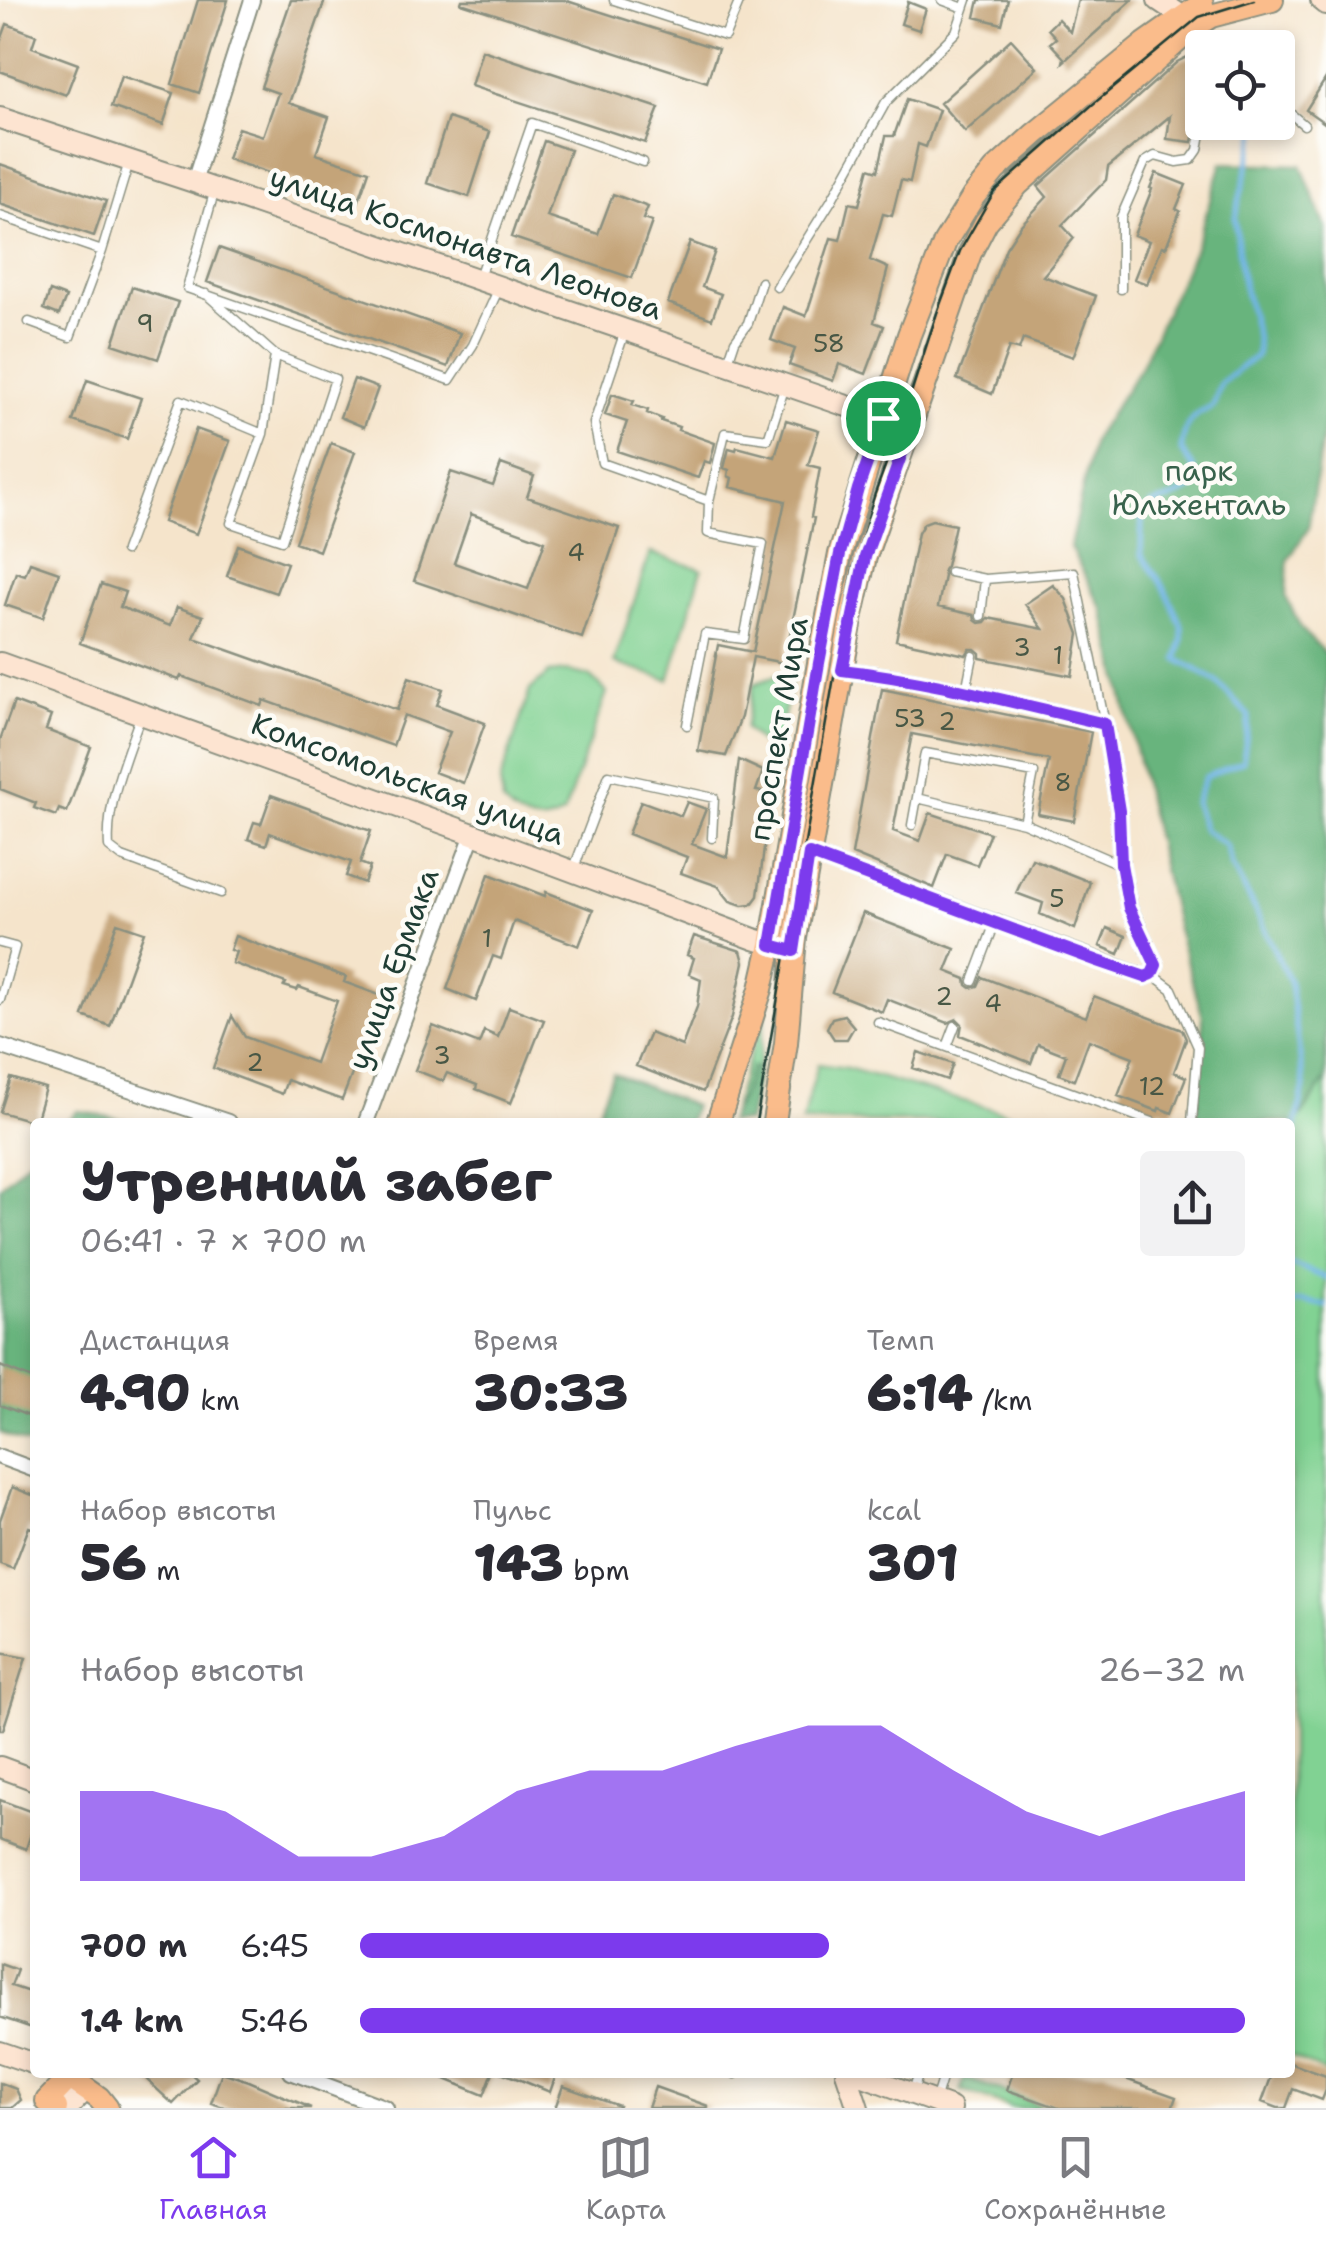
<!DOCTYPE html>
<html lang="ru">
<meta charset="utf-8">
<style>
:root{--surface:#fff;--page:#f2f2f3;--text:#2b2b33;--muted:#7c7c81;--line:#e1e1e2;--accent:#7c3aed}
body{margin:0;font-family:"Shantell Sans",sans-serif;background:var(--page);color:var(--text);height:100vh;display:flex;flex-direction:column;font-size:38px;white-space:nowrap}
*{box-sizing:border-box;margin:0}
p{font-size:32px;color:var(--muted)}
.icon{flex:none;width:55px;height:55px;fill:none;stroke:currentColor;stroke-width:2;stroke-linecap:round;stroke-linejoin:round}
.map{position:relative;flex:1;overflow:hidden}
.drawer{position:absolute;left:30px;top:1118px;width:1265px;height:960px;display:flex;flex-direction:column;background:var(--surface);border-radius:10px;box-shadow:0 5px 15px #0003}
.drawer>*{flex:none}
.fabs{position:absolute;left:1185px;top:30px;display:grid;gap:20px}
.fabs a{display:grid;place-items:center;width:110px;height:110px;border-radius:10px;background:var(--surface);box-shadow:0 5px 15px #0003;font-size:50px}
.pin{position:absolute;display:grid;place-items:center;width:85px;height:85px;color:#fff;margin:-42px;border:5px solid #fff;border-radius:50%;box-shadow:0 2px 10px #0007}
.round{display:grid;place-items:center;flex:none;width:105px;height:105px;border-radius:10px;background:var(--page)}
.overview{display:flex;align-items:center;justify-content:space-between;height:170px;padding:0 50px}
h1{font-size:55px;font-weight:800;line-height:75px}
.metrics{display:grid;grid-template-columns:repeat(3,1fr);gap:15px;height:170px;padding:10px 50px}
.metrics div{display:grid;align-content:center}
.metrics b{font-size:50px;font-weight:800}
.metrics small{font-size:28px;font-weight:400}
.metrics p{font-size:28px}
.chart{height:280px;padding:20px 50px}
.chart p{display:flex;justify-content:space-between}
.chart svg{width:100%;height:180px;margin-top:10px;fill:var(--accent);opacity:.7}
ul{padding:0 50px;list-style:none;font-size:32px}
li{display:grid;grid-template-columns:160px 120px 1fr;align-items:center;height:75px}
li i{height:25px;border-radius:12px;background:var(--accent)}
.tabs{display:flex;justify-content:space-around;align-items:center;height:140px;border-top:2px solid var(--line);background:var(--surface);font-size:28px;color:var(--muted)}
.tabs a{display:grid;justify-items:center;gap:5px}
.tabs .selected{color:var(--accent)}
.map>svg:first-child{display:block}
.green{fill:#81d293;stroke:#508864;stroke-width:2.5}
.forest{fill:#68b47d;stroke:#447858;stroke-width:2.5}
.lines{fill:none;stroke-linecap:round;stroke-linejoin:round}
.stream{stroke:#72b6e8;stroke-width:5}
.building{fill:#c4a479;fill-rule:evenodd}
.lane-casing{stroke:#8a9080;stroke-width:11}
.street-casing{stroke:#8a9080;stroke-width:18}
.secondary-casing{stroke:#8a9080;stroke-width:24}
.primary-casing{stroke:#8a9080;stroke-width:26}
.lane{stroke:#fff;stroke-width:8}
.street{stroke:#fff;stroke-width:14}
.secondary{stroke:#fde4d1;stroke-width:20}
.primary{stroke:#fabc8b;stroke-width:22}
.tram{stroke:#1f3d34;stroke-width:2.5}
.route-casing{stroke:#fff;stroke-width:20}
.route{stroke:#7c3aed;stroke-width:12}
.labels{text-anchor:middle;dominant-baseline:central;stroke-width:9;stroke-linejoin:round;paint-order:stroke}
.number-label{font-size:25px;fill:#485745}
.street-label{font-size:30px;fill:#1f3d34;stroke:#fdfcf7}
.park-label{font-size:30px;fill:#38624c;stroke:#fdfcf7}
</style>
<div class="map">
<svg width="1326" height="2108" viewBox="0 0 1326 2108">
<rect width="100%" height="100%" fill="#fdfcf7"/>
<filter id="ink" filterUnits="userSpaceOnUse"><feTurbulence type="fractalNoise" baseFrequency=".01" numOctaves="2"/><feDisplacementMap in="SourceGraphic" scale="20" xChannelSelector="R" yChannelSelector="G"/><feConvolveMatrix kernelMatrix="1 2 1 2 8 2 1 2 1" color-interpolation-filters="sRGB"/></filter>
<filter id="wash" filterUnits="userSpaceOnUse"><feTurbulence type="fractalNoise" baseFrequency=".0048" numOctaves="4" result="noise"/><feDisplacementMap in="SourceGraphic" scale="40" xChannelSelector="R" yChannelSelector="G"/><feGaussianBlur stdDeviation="2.25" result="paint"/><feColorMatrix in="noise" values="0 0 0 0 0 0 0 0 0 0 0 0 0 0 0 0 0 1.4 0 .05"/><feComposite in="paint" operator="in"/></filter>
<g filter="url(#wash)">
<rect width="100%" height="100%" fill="#f5e4cb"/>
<path class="green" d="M 650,553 L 702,569 L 669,680 L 614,663 Z
M 793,670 L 776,757 L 745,728 L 754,684 Z
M 568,671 L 589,676 L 607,692 L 564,813 C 544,828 520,822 503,803 L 500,782 L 530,690 L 549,673 Z
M 767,1001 L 758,1069 L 752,1068 L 743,1093 L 731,1115 Z
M 818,1064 L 847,1068 L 1038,1122 L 802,1122 Z
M 1326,1079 L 1326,2073 L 1290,2056 L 1290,1132 Z
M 965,2078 L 1040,2105 L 1038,2108 L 1011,2108 L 961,2090 Z"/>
<path class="forest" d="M 1222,163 L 1301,165 L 1326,228 L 1326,415 L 1308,529 L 1288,560 L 1286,597 L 1301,628 L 1326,655 L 1326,1079 L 1290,1132 L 1290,1122 L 1197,1122 L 1203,1018 L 1177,929 L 1103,610 L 1070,547 L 1093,440 L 1140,368 L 1195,248 Z
M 752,1067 L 758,1069 L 748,1122 L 728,1122 L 743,1093 Z
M 613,1073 L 694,1106 L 688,1122 L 594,1122 Z
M 78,1111 L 134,1122 L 66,1122 Z
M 35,1153 L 35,1447 L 0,1433 L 0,1187 Z"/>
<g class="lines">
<path class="stream" d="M 1259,122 L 1235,218 L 1241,274 L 1257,340 L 1257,355 L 1221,383 L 1213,406 C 1189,417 1185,423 1181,450 L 1194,468 L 1192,488 L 1173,498 L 1152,504 L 1142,516 L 1141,554 L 1164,587 L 1182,627 L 1182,641 L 1177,659 L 1216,681 L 1249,716 L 1243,761 L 1205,777 L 1195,803 L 1204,830 L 1226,845 L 1232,866 L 1253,905 L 1290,983 L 1304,1086 L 1290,1155
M 1290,1263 L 1326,1278
M 1290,1304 L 1303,1302 L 1326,1306"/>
</g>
<g id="blocks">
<path class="building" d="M 198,0 L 228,0 L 199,93 L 172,84 Z
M 291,0 L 325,0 L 289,103 L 329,117 L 316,154 L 369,171 L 358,203 L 227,159 L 238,128 L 263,136 L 278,93 L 261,87 Z
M 462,0 L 564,0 L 718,49 L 707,82 L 461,3 Z
M 979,0 L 1008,0 L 1002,24 L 975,17 Z
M 1078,0 L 1132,0 L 1063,62 L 1064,58 L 1050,43 L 1056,38 L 1048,29 L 1058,19 L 1070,32 Z
M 908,2 L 926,9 L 919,30 L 901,24 Z
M 7,24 L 36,35 L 32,47 L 78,64 L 66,95 L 0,71 L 0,43 Z
M 1011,39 L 1037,68 L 965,132 L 940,103 Z
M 482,50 L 659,108 L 645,143 L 471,86 Z
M 1187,57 L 1195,60 L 1201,73 L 1199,82 L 1202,92 L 1192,142 L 1167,139 L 1170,116 L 1108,167 L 1106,180 L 1062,225 L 1074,238 L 1043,276 L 1096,296 L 1073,357 L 1023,339 L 1019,350 L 1009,347 L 992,394 L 957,379 L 1006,248 L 1021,225 L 1047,197 L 1038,186 L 1177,62 Z
M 121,76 L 174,93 L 163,125 L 111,107 Z
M 1326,78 L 1326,124 L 1306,110 Z
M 907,99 L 939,110 L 926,147 L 918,144 L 910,182 L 901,180 L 892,216 L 883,214 L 870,260 L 888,268 L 874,322 L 884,326 L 866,374 L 839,364 L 833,381 L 789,365 L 795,349 L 771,340 L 783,307 L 806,316 L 831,238 L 840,240 L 849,203 L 859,205 L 869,168 L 878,171 L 886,136 L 894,136 Z
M 448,118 L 490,132 L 469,197 L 427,183 Z
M 544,141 L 570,150 L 547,217 L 598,234 L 613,194 L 648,207 L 643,219 L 652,222 L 632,278 L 511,237 Z
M 0,164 L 106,201 L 94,236 L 0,204 Z
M 1156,173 L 1186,185 L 1176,209 L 1180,211 L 1166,247 L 1162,246 L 1147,284 L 1134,279 L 1149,241 L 1134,235 L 1152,189 L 1150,188 Z
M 690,242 L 715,251 L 702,287 L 721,294 L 712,319 L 668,303 Z
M 219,248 L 460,333 L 448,367 L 207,282 Z
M 132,287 L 178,302 L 158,359 L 113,344 Z
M 50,291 L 66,297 L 59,315 L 44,309 Z
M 354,379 L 378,388 L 364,427 L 340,417 Z
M 87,380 L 141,398 L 127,439 L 73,421 Z
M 612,394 L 634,401 L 632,405 L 648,410 L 647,413 L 662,419 L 661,421 L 679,427 L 678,430 L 715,443 L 710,463 L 704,461 L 698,478 L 617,451 L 627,422 L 605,415 Z
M 786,420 L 819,430 L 808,465 L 820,468 L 811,517 L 814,518 L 784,663 L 753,657 L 741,717 L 726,756 L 698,751 L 718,645 L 753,652 L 785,501 L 730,487 L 732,478 L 728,476 L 729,470 L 724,468 L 729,448 L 736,450 L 737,447 L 775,457 Z
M 196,429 L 230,441 L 196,534 L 163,522 Z
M 331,443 L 355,452 L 319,551 L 295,542 Z
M 501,464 L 534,476 L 527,497 L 619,528 L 582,638 L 414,581 L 451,472 L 493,486 ZM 471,514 L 545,541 L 528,589 L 454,563 Z
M 932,520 L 955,525 L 946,566 L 943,570 L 944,576 L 938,607 L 974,615 L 975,620 L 979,623 L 985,622 L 988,618 L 1043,629 L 1025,604 L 1053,585 L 1066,599 L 1079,634 L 1072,676 L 980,658 L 980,653 L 975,649 L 970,649 L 966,655 L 896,640 L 918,533 L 924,523 Z
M 238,545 L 287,563 L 276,593 L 227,576 Z
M 30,562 L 59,572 L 43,618 L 5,605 L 16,572 L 25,575 Z
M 101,584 L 125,592 L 120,607 L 170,626 L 177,607 L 203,616 L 194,638 L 397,710 L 409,677 L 443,689 L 437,705 L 485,723 L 463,783 L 434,772 L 450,732 L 404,715 L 393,746 L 264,700 L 262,706 L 181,676 L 179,680 L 80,643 Z
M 882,689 L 1091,732 L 1074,821 L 1038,814 L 1049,760 L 912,734 L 893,831 L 920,841 L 930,813 L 990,833 L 977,865 L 947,854 L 934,888 L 852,854 Z
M 14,702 L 51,716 L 46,730 L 91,747 L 67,812 L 59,809 L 56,816 L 34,808 L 36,803 L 0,789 L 0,740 Z
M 739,760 L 763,771 L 756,791 L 771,793 L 758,896 L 752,904 L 742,905 L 730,901 L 718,886 L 681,873 L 687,857 L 628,834 L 641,801 L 681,816 L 687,802 L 706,809 L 692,844 L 727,857 Z
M 271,795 L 371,831 L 360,863 L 370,867 L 364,883 L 346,876 L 351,862 L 270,833 L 266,845 L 248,839 L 254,822 L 261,824 Z
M 1032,859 L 1090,882 L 1075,929 L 1040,914 L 1043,903 L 1016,893 Z
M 489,874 L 545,896 L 546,892 L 593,910 L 579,946 L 514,921 L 501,959 L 493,956 L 476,1001 L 447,989 Z
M 863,913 L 955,949 L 946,971 L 966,979 L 967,985 L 971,988 L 978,986 L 982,977 L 1086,1017 L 1094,996 L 1182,1030 L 1186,1039 L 1174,1072 L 1186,1077 L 1172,1113 L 1159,1108 L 1158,1111 L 1118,1096 L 1133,1057 L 1089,1040 L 1074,1080 L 1059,1074 L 1066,1055 L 1038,1044 L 1031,1063 L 960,1035 L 962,1024 L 957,1019 L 948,1023 L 887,999 L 882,1012 L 832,992 Z
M 117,923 L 144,932 L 110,1026 L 83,1016 Z
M 1107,928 L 1126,936 L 1119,954 L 1100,946 Z
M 235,936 L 346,977 L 344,982 L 382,996 L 342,1100 L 287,1080 L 282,1094 L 213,1068 L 232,1016 L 245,1037 L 315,1063 L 337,1001 L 299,987 L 297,990 L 284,986 L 286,983 L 232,963 L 236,952 L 230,950 Z
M 694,936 L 741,951 L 744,962 L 732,1017 L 703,1092 L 636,1066 L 650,1033 L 682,1046 L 697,1007 L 701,979 L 689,974 L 694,958 L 687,955 Z
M 509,1007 L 544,1020 L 511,1103 L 476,1089 L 477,1085 L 447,1073 L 443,1081 L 415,1070 L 433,1026 L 479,1044 L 484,1031 L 498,1037 Z
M 844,1015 L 854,1027 L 847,1039 L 834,1039 L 827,1028 L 832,1018 Z
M 918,1052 L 953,1064 L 947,1080 L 913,1068 Z
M 11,1078 L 45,1088 L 35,1122 L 0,1112 Z
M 0,1366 L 35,1380 L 35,1406 L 31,1417 L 0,1405 Z
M 12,1487 L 35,1496 L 35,1529 L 29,1527 L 13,1569 L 0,1564 L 0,1520 Z
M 0,1653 L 26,1658 L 3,1730 L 0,1730 Z
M 0,1800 L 35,1813 L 35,1822 L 26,1849 L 0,1839 Z
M 0,1964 L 17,1970 L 11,1986 L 35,1994 L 35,2029 L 0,2017 Z
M 1290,2063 L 1326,2076 L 1326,2090 L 1322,2100 L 1293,2089 L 1286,2108 L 1278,2108 L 1262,2102 L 1273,2072 L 1290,2072 Z
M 154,2072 L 189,2072 L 197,2079 L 173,2104 L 147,2080 Z
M 222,2072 L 248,2081 L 311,2108 L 227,2108 L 211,2103 Z
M 428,2072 L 493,2072 L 484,2095 Z
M 501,2072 L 557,2072 L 550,2092 Z
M 1013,2072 L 1106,2072 L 1176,2097 L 1172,2108 L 1059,2108 L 1007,2090 Z
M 0,2083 L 16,2089 L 21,2100 L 12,2108 L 0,2108 Z
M 563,2086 L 619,2106 L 618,2108 L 555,2108 Z
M 655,2087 L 708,2106 L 708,2108 L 648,2108 Z"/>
</g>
</g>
<g filter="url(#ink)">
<use href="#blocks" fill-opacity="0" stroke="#8a9080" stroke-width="2.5"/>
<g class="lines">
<defs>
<path id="lane" d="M 614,0 L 725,36 L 740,0
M 942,0 L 964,8
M 1195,32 L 1207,48
M 1278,103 L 1304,125
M 214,193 L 187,288 L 450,380 L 473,345 L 499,288
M 0,216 L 102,251 L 129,162
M 479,277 L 532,123 L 643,162
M 777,287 L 831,201 L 886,102 L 956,32 L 967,0
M 1121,289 L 1121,217 L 1145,162 L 1155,156 L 1177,162 L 1191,160 L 1198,150 L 1203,122
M 206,294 L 275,355 L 263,434 L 231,523 L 282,540 L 335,379 L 275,355
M 29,322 L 70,337 L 102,251
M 624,334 L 594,423 L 602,463 L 709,501 L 708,533 L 763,544 L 744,639 L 705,634 L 687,725
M 727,365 L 735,341 L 748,323 L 761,282
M 709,501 L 725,433 L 768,439 L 784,389
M 125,551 L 181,400 L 263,434
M 950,572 L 985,579
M 981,616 L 985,579 L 1074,572 L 1105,724
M 966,691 L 973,656
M 140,717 C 126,757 106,803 109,847 L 122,857 L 221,893
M 917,798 L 1024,823 L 1121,865
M 912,825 L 925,753 L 1034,773 L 1024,823
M 574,868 L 609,775 L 714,798 L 712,838
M 0,943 L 15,947 L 0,1000
M 1152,974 L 1172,989 L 1198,1047 L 1192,1122
M 973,981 L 995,923
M 878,1022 L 947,1047 L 955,1026
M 947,1047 L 1152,1122
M 735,2072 L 735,2074
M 913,2092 L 919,2072
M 936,2098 L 944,2072"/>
<path id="street" d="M 194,182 L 252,0
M 809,854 L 1145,977 L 1152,974 L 1156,965 L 1129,907 L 1121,865 L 1119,811 L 1105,724 C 1020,705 927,679 841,670
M 0,1046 L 228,1122
M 366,1122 L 473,834
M 0,1457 L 35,1470
M 291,2072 L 386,2108"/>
<path id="secondary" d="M 1158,0 L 1182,16
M 1321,0 L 1326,4
M 0,118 L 194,182 L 911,428
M 0,663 L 473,834 L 754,939 L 783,948
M 0,1767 L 35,1780
M 0,2052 L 35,2064
M 846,2072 L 858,2108
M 853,2072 L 951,2108
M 68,2108 L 86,2089"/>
<path id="primary" d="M 718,1122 L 761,989 L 771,945 L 819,663 L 840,554 L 909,335 L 945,242 L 973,197 L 995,170 L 1035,134 L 1145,44 L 1202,4
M 774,1122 L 786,1043 L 795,938 L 851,619 L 865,557 L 970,253 L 986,222 L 1018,184 L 1192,28 L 1211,16 L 1272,0
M 70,2078 L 99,2098 L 107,2108
M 56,2108 L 47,2101 L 75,2072"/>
</defs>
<use href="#lane" class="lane-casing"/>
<use href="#street" class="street-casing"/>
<use href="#secondary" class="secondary-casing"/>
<use href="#primary" class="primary-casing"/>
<use href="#lane" class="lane"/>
<use href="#street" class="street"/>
<use href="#secondary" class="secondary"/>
<use href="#primary" class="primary"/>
<path class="tram" d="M 756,1122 L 853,569 L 875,494 L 901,424 L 937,313 L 960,251 L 994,192 L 1092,105 L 1199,17 L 1254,0"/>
</g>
</g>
<g class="lines" filter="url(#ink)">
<defs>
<path id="route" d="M 883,418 L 911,428 L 865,557 L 842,670 C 930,680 1018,704 1105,724 L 1119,811 L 1121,864 L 1129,908 L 1156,965 L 1152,974 L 1145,977 L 1098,961 L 809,854 L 794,951 L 771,945 L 819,663 L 840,554 L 858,489 Z"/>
</defs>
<use href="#route" class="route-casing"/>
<use href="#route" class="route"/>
</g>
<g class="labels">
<g class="number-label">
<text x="145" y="323">9</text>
<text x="829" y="343">58</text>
<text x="576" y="552">4</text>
<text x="1022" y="647">3</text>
<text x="1058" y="655">1</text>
<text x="910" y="718">53</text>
<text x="947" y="721">2</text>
<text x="1063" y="782">8</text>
<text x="1057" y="898">5</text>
<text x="487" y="938">1</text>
<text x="944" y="996">2</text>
<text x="993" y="1003">4</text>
<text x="442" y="1055">3</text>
<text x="255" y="1062">2</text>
<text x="1152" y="1086">12</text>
</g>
<g class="street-label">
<text transform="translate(466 243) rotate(19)">улица Космонавта Леонова</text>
<text transform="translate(778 729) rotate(-80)">проспект Мира</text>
<text transform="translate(408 779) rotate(20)">Комсомольская улица</text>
<text transform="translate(393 969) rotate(-70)">улица Ермака</text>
</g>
<g class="park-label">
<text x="1199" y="470">парк<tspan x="1199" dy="34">Юльхенталь</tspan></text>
</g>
</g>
</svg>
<div class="fabs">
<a><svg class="icon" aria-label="locate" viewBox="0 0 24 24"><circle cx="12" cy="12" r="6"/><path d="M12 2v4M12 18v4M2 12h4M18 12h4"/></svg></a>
</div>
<div class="pin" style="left:883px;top:418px;background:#1e9e55"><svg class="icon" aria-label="arrive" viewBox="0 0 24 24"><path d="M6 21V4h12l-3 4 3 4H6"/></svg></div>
<section class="drawer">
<div class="overview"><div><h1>Утренний забег</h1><p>06:41 · 7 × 700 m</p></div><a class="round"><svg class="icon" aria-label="share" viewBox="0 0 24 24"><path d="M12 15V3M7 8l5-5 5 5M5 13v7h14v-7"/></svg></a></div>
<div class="metrics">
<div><p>Дистанция</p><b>4.90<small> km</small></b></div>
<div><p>Время</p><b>30:33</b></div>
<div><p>Темп</p><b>6:14<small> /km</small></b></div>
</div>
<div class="metrics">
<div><p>Набор высоты</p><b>56<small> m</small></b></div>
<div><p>Пульс</p><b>143<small> bpm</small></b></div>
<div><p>kcal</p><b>301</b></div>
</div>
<div class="chart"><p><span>Набор высоты</span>26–32 m</p>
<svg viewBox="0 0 160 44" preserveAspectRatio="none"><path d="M0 44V22L10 22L20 27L30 38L40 38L50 33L60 22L70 17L80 17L90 11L100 6L110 6L120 17L130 27L140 33L150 27L160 22V44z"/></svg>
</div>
<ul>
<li><b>700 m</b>6:45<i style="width:53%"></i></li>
<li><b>1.4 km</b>5:46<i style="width:100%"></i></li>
</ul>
</section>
</div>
<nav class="tabs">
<a class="selected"><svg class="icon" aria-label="home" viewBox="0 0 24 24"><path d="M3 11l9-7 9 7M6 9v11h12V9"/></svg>Главная</a>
<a><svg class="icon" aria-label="map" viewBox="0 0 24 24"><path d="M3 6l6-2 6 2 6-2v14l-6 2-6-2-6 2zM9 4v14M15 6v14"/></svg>Карта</a>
<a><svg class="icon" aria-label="saved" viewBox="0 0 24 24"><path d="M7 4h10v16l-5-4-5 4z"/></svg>Сохранённые</a>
</nav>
